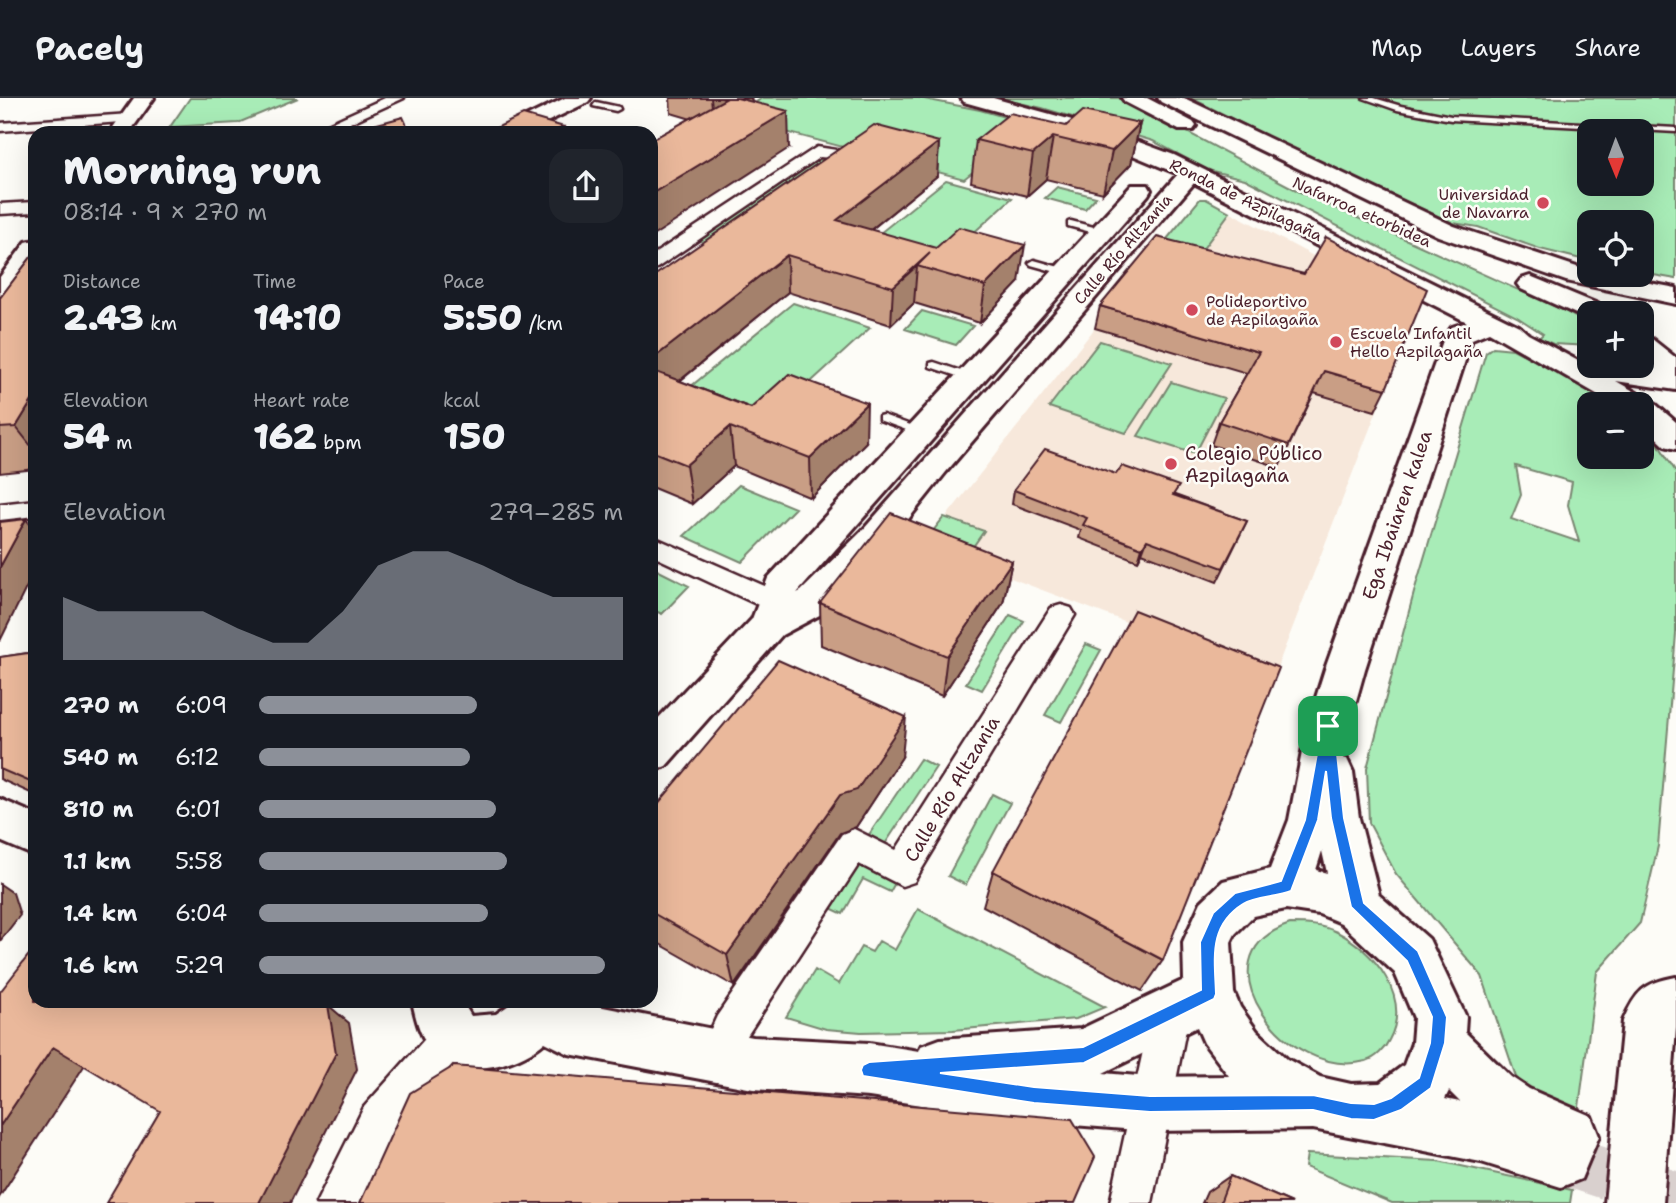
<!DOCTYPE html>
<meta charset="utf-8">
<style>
:root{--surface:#171b24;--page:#20242c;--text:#f1f3f6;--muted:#9ea1a6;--line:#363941;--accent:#8c9099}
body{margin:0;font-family:"Shantell Sans",sans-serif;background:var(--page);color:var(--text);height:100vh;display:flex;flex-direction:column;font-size:26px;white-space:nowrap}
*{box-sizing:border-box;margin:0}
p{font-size:23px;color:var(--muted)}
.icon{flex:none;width:38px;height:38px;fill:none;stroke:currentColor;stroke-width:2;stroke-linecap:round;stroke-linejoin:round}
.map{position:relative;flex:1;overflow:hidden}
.details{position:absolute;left:28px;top:28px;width:630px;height:882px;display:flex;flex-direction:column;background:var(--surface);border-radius:21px;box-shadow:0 7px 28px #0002}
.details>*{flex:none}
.needle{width:46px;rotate:179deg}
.buttons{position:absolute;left:1577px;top:21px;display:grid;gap:14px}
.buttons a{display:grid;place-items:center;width:77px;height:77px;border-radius:14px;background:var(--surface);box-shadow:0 7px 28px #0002;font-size:35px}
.pin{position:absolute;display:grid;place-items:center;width:60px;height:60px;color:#fff;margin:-30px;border-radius:14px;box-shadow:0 4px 10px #0006}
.round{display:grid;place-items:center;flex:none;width:74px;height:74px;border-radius:21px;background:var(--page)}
.head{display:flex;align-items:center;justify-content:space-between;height:119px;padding:0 35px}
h1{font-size:38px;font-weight:800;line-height:52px}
.stats{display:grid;grid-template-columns:repeat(3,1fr);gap:10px;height:119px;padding:7px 35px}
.stats div{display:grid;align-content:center}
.stats b{font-size:35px;font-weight:800}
.stats small{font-size:19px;font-weight:400}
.stats p{font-size:19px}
.chart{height:196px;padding:14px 35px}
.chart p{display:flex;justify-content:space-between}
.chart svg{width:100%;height:126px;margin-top:7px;fill:var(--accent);opacity:.7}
ul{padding:0 35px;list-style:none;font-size:23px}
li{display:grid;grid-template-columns:112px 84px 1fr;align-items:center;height:52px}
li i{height:18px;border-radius:9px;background:var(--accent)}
header{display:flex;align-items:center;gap:42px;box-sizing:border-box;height:98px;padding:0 35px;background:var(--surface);border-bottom:2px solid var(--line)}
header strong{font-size:33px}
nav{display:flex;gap:38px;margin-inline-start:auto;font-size:24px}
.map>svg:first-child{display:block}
.built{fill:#f7e8db}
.green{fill:#a8ecb7;stroke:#798671;stroke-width:2;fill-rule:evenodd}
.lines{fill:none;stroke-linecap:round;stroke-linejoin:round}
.secondary-tunnel{stroke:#d9d0ce;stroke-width:50;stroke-dasharray:50 25;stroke-linecap:butt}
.lane-casing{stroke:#4a1f2b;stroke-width:5}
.street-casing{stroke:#4a1f2b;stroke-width:5}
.secondary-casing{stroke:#4a1f2b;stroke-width:6}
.lane{fill:#fdfcf7;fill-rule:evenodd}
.street{fill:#fdfcf7;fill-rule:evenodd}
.secondary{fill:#fdfcf7;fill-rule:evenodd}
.wall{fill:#c99e85;stroke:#4a1f2b;stroke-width:2}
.shaded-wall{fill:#a4816c;stroke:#4a1f2b;stroke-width:2}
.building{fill:#eab89b;stroke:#4a1f2b;stroke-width:2}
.route{fill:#1a73e8;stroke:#fff;stroke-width:2;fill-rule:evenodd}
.poi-dot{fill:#d1495b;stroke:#fdfcf7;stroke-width:2.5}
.labels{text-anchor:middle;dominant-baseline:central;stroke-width:5;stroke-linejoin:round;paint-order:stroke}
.far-poi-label{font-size:16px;fill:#4a1f2b;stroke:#fdfcf7;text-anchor:start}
.far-street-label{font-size:16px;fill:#4a1f2b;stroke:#fdfcf7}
.poi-label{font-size:19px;fill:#4a1f2b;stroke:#fdfcf7;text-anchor:start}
.street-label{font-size:19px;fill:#4a1f2b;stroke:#fdfcf7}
</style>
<header>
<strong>Pacely</strong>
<nav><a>Map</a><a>Layers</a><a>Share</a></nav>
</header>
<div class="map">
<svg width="1676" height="1105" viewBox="0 0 1676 1105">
<rect width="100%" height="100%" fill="#fdfcf7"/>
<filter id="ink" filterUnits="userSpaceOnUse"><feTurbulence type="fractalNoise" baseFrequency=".0143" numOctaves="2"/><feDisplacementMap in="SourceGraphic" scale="14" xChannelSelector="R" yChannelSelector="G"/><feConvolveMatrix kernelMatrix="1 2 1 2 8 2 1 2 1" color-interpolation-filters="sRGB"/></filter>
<g filter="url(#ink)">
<path class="built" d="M 1230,114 L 1416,212 L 1273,580 L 924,447 L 1095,230 L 1199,156 Z"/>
<path class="green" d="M 190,0 L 298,0 L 238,25 L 170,29 Z
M 762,0 L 919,0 L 980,12 L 1069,37 L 996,55 L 964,81 L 733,20 Z
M 996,0 L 1123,0 L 1300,94 L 1563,212 L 1589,227 L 1589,248 L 1553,246 L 1539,240 L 1543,236 L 1517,219 L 1245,81 L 1208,72 L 1153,43 L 1042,10 Z
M 1191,0 L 1676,0 L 1676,181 L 1642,175 L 1642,124 L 1589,124 L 1589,163 L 1540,151 L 1478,129 L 1453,125 L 1305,57 ZM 1589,33 L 1642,33 L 1642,86 L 1589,86 Z
M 819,57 L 828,59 L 708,145 L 696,142 Z
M 946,82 L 1012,100 L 926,178 L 854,156 Z
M 1057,89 L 1096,99 L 1085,111 L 1045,100 Z
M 1200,101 L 1206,101 L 1230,114 L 1199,156 L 1162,147 Z
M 793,205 L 870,230 L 755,335 L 673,303 Z
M 922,213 L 973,228 L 956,247 L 905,231 Z
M 1100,243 L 1172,265 L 1126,335 L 1049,309 Z
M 1493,249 L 1513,251 L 1593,293 L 1604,306 L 1589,306 L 1589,359 L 1642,359 L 1642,330 L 1655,341 L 1676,374 L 1676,536 L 1658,748 L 1640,825 L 1597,874 L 1577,1024 L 1539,1004 L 1516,979 L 1482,878 L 1396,776 L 1369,725 L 1367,670 L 1416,487 L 1486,254 ZM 1516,368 L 1572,384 L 1568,407 L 1579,444 L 1511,421 L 1521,397 Z
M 1171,284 L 1224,300 L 1195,356 L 1138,338 Z
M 739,387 L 795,410 L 742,464 L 684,438 Z
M 944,419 L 984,433 L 970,453 L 929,438 Z
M 651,469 L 689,488 L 662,516 L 651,511 Z
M 1010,517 L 1024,523 L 982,592 L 966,585 Z
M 1086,546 L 1101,552 L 1061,624 L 1045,617 Z
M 920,661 L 936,669 L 885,746 L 868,738 Z
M 992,696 L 1010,705 L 966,787 L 948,778 Z
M 854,753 L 900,776 L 890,794 L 863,781 L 843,816 L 822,806 Z
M 918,811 L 1105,909 L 1076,921 L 953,932 L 861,934 L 826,931 L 786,919 L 815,872 L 839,886 L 861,849 L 872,854 L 879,843 L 895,852 Z
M 1290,826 C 1307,826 1322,827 1337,834 C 1375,853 1412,900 1389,942 C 1385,951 1376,960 1366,963 C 1287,984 1193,858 1290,826 Z
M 1307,1056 L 1438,1063 L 1572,1092 L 1570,1105 L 1392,1105 L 1305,1069 Z"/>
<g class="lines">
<path class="secondary-tunnel" d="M 1561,1061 L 1676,1099"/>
<defs>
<path id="lane" d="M 1363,0 L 1374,0 L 1401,8 L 1451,18 L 1676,30 L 1676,34 L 1451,22 L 1397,12 Z
M 596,4 L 619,9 L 620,11 L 616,13 L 593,8 Z
M 1071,123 L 1105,132 L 1106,134 L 1102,137 L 1068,128 L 1068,124 Z
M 1034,162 L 1070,172 L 1072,174 L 1067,177 L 1031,167 L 1029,165 Z
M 934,264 L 976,278 L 977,280 L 972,283 L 930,269 L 930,265 Z
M 883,317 L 927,333 L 929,335 L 923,338 L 879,322 L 879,318 Z"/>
<path id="street" d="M 385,0 L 404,0 L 328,35 L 308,35 Z
M 130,16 L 137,20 L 135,23 L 0,33 L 0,25 Z
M 817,49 L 843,53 L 845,62 L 822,80 L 810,80 L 808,77 L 830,60 L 820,59 L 657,170 L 651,171 L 651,158 Z
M 35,104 L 35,114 L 0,116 L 0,106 Z
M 35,402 L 35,418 L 0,422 L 0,406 Z
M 651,438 L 785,497 L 789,504 L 785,511 L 776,514 L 767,511 L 651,457 Z
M 1061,507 L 1071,510 L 1075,517 L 914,784 L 902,788 L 859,766 L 743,944 L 730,950 L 717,944 L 711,931 L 717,918 L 842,736 L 854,731 L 896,752 L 1051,510 Z
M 1170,897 L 1183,903 L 1189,916 L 1152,1105 L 1110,1105 L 1151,916 L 1157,903 Z
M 453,918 L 466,924 L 472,937 L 466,950 L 392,1037 L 359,1105 L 316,1105 L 364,1009 L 440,924 Z"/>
<path id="secondary" d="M 134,0 L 154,0 L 129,35 L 109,35 Z
M 565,0 L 591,0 L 588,4 L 524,35 L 498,35 L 501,31 Z
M 961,0 L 993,0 L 1101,30 L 1174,57 L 1519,228 L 1528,236 L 1582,265 L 1589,263 L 1589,268 L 1630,268 L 1655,271 L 1642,261 L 1642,239 L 1652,241 L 1676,260 L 1676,292 L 1616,283 L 1653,304 L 1676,324 L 1676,351 L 1665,348 L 1642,326 L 1642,306 L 1614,306 L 1489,234 L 1472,241 L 1365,571 L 1349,628 L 1343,660 L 1347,661 L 1353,674 L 1359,720 L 1379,797 L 1429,841 L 1466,919 L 1465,934 L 1511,979 L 1529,991 L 1591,1018 L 1599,1038 L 1581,1081 L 1561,1089 L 1481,1064 L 1313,1031 L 1150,1033 L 1034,1024 L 869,999 L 753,991 L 569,956 L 545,944 C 517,968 462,983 433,953 C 420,940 416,921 412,903 L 462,903 L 471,918 L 496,916 L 515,903 L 573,903 L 753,939 L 869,945 L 919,953 L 921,948 L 940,941 L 1081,931 L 1184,882 L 1183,844 L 1201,804 L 1223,783 L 1270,771 L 1289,722 L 1307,628 L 1325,571 L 1444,240 L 1452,229 L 1467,224 L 1194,85 L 946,374 L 886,449 L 827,513 L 782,537 L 666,668 L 651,674 L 651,628 L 752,521 L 768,480 L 1132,87 L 1148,87 L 1151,92 L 1148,97 L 797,495 L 801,493 L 862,433 L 1178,76 L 1087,38 L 964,4 ZM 1322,753 L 1327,775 L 1316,772 ZM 1286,811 L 1319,816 L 1341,825 L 1395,875 L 1414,920 L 1412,945 L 1404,967 L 1380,985 L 1351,986 L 1320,979 L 1287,961 L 1257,933 L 1240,909 L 1234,895 L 1231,844 L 1235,836 L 1253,818 ZM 1197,929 L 1204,945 L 1229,978 L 1150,979 L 1103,975 ZM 1449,993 L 1460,1004 L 1445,1001 Z
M 1122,0 L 1147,0 L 1193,24 L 1196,28 L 1193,32 L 1179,32 L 1125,4 Z
M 1158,0 L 1184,0 L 1454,128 L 1589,173 L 1589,177 L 1608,177 L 1676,190 L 1676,206 L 1566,183 L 1438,138 L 1161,4 Z
M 35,142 L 35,166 L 9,203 L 0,205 L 0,179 L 26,144 Z
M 1530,178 L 1605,209 L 1609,215 L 1589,215 L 1589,221 L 1587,221 L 1521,191 L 1517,186 L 1521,181 Z
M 0,701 L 35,716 L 35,758 L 0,743 Z
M 1676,879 L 1676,929 L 1663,1105 L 1605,1105 L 1623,923 C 1636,893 1644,885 1676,879 Z"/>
</defs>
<use href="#lane" class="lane-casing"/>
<use href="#street" class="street-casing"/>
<use href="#secondary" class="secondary-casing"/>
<use href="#lane" class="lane"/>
<use href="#street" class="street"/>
<use href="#secondary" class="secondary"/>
</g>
<path class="wall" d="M 670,0 L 751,0 L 752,4 L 789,50 L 671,15 Z
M 1140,25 L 1131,66 L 1103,95 L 1046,81 L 1027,98 L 971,84 L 976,42 L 1066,28 Z
M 939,44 L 937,78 L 871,132 L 1019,184 L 980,225 L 914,205 L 891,227 L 788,194 L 680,283 L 751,310 L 866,344 L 811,400 L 734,368 L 692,406 L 651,389 L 651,180 Z
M 35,154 L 35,371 L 0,375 L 0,200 Z
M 1100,208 L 1386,291 L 1375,313 L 1314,295 L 1279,369 L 1211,347 L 1219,324 L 1247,275 L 1095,230 Z
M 1014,392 L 1175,397 L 1247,423 L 1217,484 L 1142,455 L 1138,463 L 1079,440 L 1081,432 L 1012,406 Z
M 1012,463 L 1003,505 L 942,598 L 821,547 L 820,505 Z
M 35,554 L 35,697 L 0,681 L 0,559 Z
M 902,659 L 856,729 L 840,735 L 734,888 L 651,841 L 651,714 Z
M 993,773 L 1163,862 L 1142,893 L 983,808 Z
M 1230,1078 L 1292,1105 L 1202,1105 L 1207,1094 Z"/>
<path class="shaded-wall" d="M 711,0 L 751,0 L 752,4 L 714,26 Z
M 788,13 L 789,50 L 651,139 L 651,96 Z
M 1140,25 L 1131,66 L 1103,95 L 1112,53 Z
M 564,29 L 566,35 L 552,35 Z
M 1053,39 L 1046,81 L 1027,98 L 1033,56 Z
M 939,44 L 937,78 L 837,159 L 837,122 Z
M 1025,147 L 1019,184 L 980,225 L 985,188 Z
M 787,157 L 788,194 L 651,306 L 651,262 Z
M 917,168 L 914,205 L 891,227 L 893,189 Z
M 35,298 L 35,353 L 16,329 Z
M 867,305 L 866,344 L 811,400 L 810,360 Z
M 730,329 L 734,368 L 692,406 L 686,367 Z
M 26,421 L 35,432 L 35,472 L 0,543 L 0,469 Z
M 1147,442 L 1142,455 L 1138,463 L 1142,450 Z
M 1012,463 L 1003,505 L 942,598 L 947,558 Z
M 906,619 L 902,659 L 856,729 L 840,735 L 734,888 L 727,857 L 840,697 Z
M 0,786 L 13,795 L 20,817 L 0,843 Z
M 328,907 L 349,925 L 357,971 L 290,1105 L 259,1105 Z
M 53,949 L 86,965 L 0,1098 L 0,1028 Z"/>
<path class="building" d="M 727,0 L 737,0 L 788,13 L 651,96 L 651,42 Z
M 1083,13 L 1140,25 L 1112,53 L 1053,39 L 1033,56 L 976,42 L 1010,15 L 1066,28 Z
M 523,17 L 564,29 L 552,35 L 486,35 Z
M 403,19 L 409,32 L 403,35 L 344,35 Z
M 874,27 L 939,44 L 837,122 L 936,150 L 959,129 L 1025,147 L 985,188 L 917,168 L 930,155 L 893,189 L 787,157 L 651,262 L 651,180 Z
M 1157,139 L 1304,176 L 1326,139 L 1427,191 L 1386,291 L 1324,273 L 1289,347 L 1219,324 L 1259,254 L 1100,208 Z
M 35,154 L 35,298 L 16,329 L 0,330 L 0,200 Z
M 651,272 L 751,310 L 789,276 L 867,305 L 810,360 L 730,329 L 686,367 L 651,353 Z
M 1045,351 L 1116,376 L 1122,368 L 1179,388 L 1173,397 L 1247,423 L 1223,470 L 1147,442 L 1142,450 L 1083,427 L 1087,420 L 1014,392 Z
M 891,415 L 1012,463 L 947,558 L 820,505 Z
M 26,421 L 0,469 L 0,424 Z
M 1134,512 L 1279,570 L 1163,862 L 993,773 Z
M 35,554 L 35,686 L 0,671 L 0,559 Z
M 778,562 L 906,619 L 857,692 L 840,697 L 727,857 L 651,814 L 651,714 Z
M 35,849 L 35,903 L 318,903 L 328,907 L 336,955 L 259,1105 L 106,1105 L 160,1013 L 53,949 L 0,1028 L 0,894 Z
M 454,968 L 1072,1021 L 1095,1059 L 1075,1105 L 360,1105 L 410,995 Z
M 1230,1078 L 1292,1105 L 1220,1105 Z"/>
</g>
<path class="route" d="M 1328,623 L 1334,628 L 1344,720 L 1364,805 L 1418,853 L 1447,919 L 1445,945 L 1431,990 L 1401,1012 L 1374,1022 L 1351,1021 L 1313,1012 L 1150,1014 L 1034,1005 L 863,978 L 861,972 L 863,967 L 869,964 L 1083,949 L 1201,892 L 1200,844 L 1213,815 L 1235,795 L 1281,783 L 1305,722 L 1322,628 ZM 1326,673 L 1331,720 L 1351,809 L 1407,863 L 1432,919 L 1430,945 L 1419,980 L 1391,1000 L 1374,1006 L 1351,1005 L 1313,997 L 1150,998 L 1034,989 L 940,975 L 1084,965 L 1214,901 L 1216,896 C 1215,861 1208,828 1243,806 C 1255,798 1276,799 1291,793 L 1318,722 Z"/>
<g class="poi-dot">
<circle cx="1543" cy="105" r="7"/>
<circle cx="1192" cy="212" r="7"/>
<circle cx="1336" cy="244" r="7"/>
<circle cx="1171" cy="366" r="7"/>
</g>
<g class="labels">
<g class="far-poi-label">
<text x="1529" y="96" text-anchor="end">Universidad<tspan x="1529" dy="18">de Navarra</tspan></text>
<text x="1206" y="203">Polideportivo<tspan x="1206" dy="18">de Azpilagaña</tspan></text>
<text x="1350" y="235">Escuela Infantil<tspan x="1350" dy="18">Hello Azpilagaña</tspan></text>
</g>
<g class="far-street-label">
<text transform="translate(1246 102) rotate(26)">Ronda de Azpilagaña</text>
<text transform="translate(1362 114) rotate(24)">Nafarroa etorbidea</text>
<text transform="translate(1123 151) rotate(-49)">Calle Río Altzania</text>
</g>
<g class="poi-label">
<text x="1185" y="355">Colegio Público<tspan x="1185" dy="22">Azpilagaña</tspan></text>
</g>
<g class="street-label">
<text transform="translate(1397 417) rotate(-71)">Ega Ibaiaren kalea</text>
<text transform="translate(952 691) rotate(-59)">Calle Río Altzania</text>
</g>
</g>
</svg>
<div class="buttons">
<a><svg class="needle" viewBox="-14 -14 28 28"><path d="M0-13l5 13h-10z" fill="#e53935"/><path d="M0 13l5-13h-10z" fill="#9ea1a6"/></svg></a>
<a><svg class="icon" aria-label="locate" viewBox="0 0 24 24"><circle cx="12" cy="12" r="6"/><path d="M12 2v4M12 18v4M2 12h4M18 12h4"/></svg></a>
<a>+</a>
<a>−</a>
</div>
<div class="pin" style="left:1328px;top:628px;background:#1e9e55"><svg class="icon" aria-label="arrive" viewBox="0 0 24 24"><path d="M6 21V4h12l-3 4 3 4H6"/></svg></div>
<section class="details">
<div class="head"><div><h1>Morning run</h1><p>08:14 · 9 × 270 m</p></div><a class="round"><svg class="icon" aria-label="share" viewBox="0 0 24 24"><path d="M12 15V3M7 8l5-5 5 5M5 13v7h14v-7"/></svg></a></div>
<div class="stats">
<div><p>Distance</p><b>2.43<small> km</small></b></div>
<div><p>Time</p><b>14:10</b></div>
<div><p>Pace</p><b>5:50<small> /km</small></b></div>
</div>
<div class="stats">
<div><p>Elevation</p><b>54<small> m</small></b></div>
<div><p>Heart rate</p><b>162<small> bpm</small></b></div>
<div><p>kcal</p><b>150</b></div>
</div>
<div class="chart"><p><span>Elevation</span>279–285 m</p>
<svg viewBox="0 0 160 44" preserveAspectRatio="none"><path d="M0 44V22L10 27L20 27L30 27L40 27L50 33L60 38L70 38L80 27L90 11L100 6L110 6L120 11L130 17L140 22L150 22L160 22V44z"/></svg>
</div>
<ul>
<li><b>270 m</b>6:09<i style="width:60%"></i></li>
<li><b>540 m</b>6:12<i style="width:58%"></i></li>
<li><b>810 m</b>6:01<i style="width:65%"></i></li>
<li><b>1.1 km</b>5:58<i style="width:68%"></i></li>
<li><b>1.4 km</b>6:04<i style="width:63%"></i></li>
<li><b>1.6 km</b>5:29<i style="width:95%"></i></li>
</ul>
</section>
</div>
